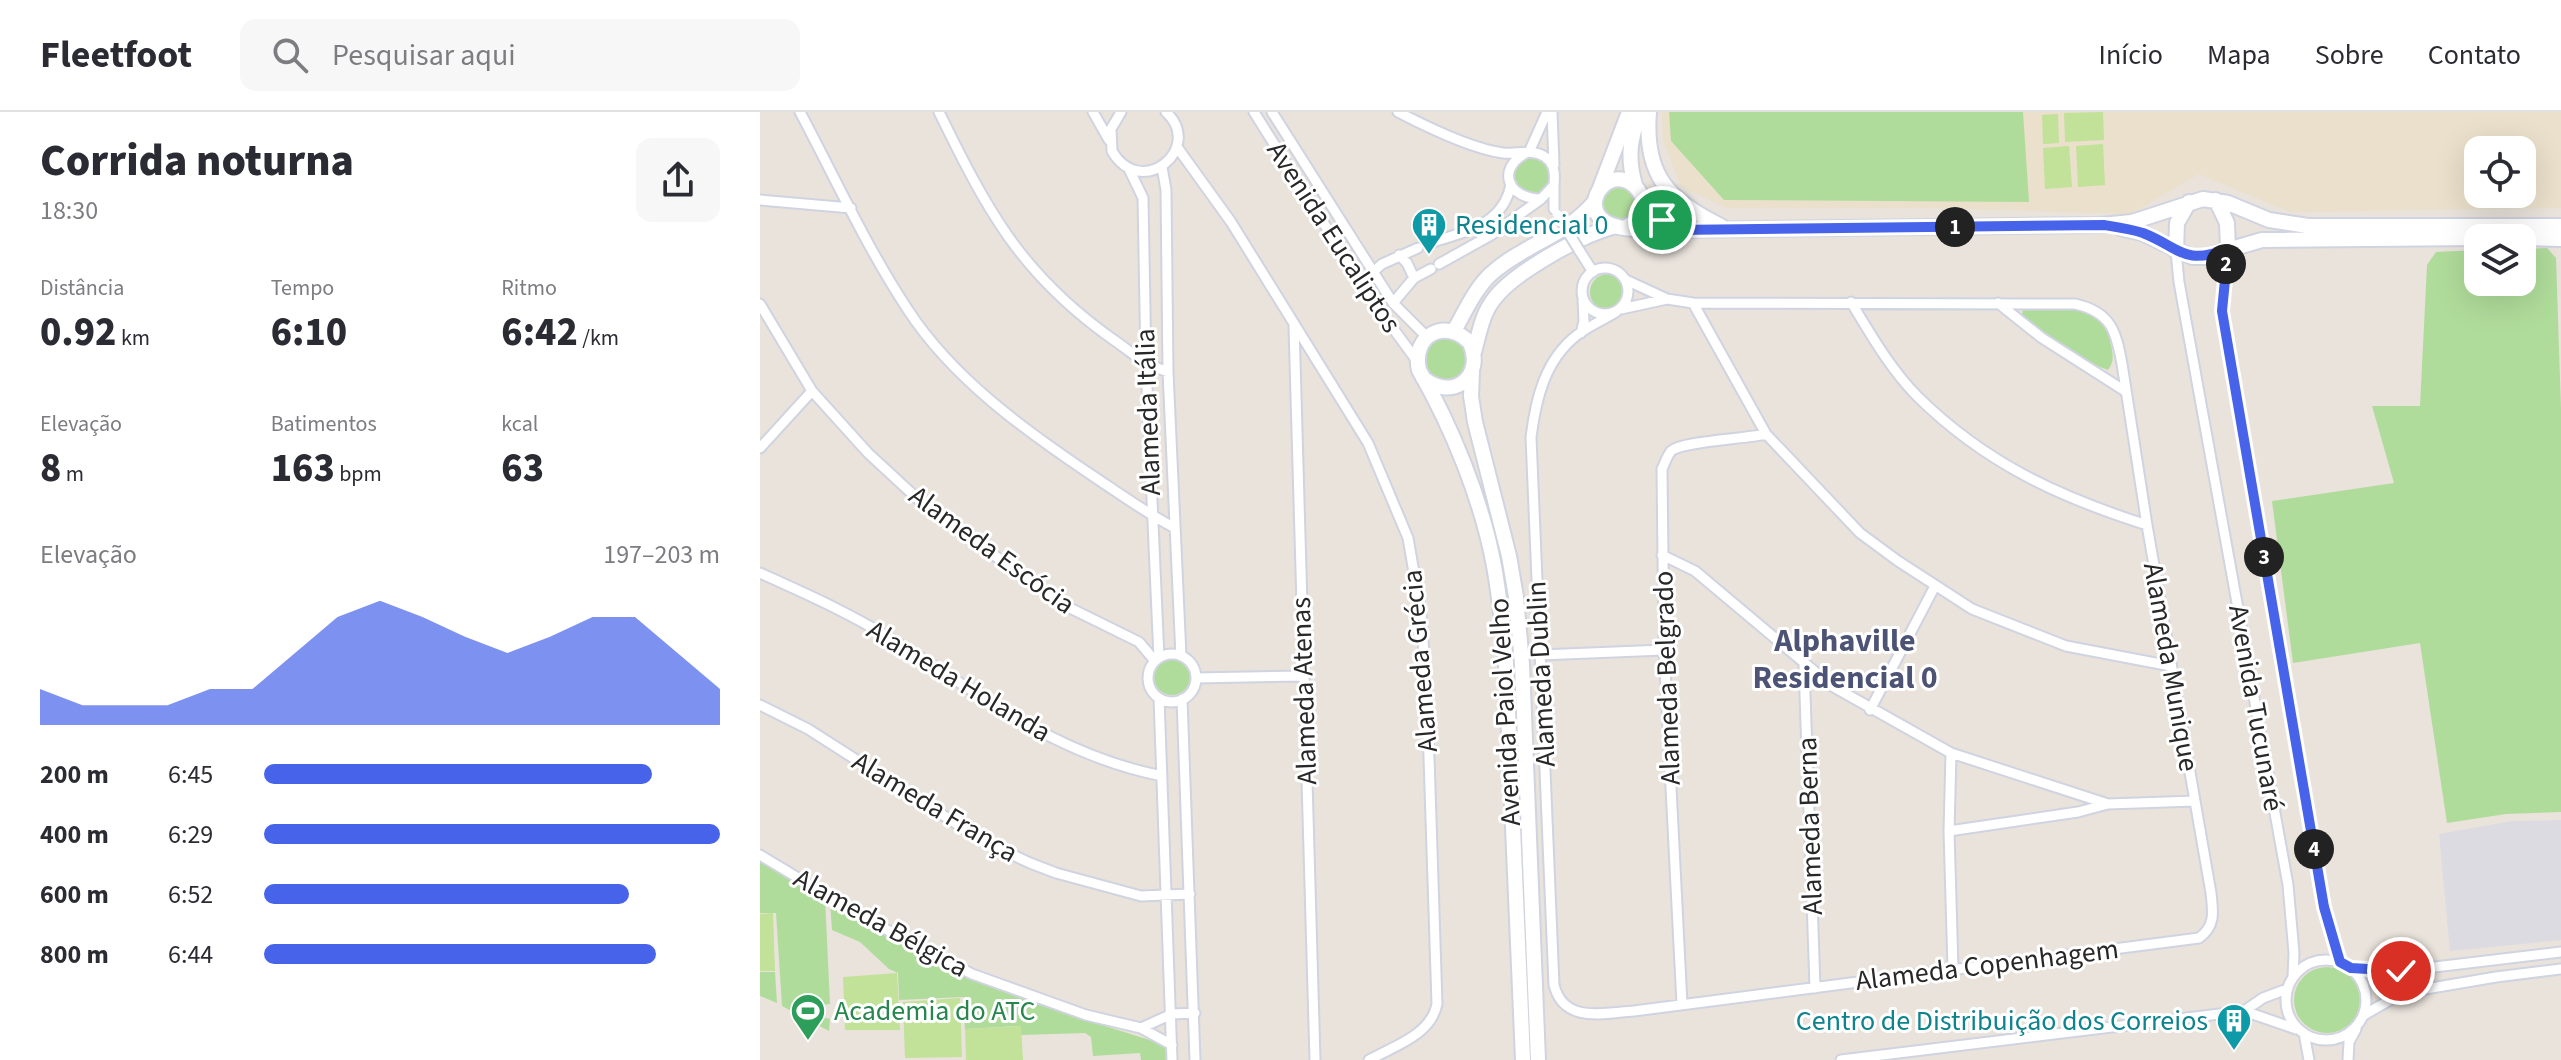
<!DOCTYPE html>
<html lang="pt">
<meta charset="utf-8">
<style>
:root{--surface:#fff;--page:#f7f7f7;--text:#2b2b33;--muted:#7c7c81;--line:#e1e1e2;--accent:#4763ea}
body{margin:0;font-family:"Source Sans 3",sans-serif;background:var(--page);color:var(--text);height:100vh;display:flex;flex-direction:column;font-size:30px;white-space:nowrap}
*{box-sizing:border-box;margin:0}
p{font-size:26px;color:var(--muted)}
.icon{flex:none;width:44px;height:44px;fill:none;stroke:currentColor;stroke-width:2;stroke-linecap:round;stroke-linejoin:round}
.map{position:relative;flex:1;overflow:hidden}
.panel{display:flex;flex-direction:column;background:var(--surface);width:760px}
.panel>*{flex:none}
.buttons{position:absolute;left:1704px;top:24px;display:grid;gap:16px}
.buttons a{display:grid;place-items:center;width:72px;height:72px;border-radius:16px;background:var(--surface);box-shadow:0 8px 32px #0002;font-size:40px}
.pin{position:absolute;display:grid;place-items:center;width:68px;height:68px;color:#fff;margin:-34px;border:4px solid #fff;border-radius:50%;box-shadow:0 2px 8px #0007}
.km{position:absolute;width:40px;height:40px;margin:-20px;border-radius:50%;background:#222;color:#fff;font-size:22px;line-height:40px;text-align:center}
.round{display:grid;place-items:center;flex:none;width:84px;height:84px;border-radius:16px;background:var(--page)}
.overview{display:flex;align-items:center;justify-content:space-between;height:136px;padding:0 40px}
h1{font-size:44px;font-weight:800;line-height:60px}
.stats{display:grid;grid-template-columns:repeat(3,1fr);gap:12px;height:136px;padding:8px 40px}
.stats div{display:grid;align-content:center}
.stats b{font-size:40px;font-weight:800}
.stats small{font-size:22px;font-weight:400}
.stats p{font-size:22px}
.chart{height:224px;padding:16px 40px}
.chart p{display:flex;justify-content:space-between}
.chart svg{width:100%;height:144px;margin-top:8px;fill:var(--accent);opacity:.7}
ul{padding:0 40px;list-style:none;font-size:26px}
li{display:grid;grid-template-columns:128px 96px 1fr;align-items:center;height:60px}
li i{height:20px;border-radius:10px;background:var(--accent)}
header{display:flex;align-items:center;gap:48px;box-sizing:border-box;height:112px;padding:0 40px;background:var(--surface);border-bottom:2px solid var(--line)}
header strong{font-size:38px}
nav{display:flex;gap:44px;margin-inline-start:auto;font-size:28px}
.search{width:560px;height:72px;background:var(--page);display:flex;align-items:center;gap:20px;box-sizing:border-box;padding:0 28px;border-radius:16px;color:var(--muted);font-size:30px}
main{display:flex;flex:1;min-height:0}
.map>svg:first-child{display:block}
.industrial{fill:#dddbe2}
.education{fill:#eae0cb;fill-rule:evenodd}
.green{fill:#b0dc9b}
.pitch{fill:#c1e298}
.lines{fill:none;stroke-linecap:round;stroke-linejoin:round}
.minor-casing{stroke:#d0d3e0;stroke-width:13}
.secondary-casing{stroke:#d0d3e0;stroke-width:18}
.minor{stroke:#fff;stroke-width:9}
.secondary{stroke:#fff;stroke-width:14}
.minor-bridge-casing{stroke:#d0d3e0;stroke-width:13;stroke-linecap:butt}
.minor-bridge{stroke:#fff;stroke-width:9}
.route-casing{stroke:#fff;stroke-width:16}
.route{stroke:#4763ea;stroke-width:10}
.labels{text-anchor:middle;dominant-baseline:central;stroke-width:6;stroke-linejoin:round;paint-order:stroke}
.culture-label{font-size:28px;fill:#0d838f;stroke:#fff;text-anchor:start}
.street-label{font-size:28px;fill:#282828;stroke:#fff}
.leisure-label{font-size:28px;fill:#27864d;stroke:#fff;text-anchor:start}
.quarter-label{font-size:32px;font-weight:bold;fill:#4d5374;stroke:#fff}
</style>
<header>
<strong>Fleetfoot</strong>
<div class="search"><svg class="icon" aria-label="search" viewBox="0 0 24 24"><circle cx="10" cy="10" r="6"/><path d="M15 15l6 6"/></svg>Pesquisar aqui</div>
<nav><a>Início</a><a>Mapa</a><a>Sobre</a><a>Contato</a></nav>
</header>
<main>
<section class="panel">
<div class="overview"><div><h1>Corrida noturna</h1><p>18:30</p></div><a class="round"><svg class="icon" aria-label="share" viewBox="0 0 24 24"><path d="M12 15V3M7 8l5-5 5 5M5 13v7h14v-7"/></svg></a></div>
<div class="stats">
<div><p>Distância</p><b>0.92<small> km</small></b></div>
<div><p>Tempo</p><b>6:10</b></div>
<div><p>Ritmo</p><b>6:42<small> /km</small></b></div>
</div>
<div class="stats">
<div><p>Elevação</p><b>8<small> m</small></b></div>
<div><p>Batimentos</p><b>163<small> bpm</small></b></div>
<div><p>kcal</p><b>63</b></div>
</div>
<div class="chart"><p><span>Elevação</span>197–203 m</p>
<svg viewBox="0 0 160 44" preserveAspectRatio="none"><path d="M0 44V33L10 38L20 38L30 38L40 33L50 33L60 22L70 11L80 6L90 11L100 17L110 22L120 17L130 11L140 11L150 22L160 33V44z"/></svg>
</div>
<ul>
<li><b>200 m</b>6:45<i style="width:85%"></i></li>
<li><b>400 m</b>6:29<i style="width:100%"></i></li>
<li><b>600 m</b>6:52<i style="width:80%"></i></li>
<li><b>800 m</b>6:44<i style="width:86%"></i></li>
</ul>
</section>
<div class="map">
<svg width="1801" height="948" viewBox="0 0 1801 948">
<rect width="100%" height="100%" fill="#e9e3db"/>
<path class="industrial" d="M 1801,708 L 1801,828 L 1690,839 L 1679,722 L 1752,709 Z"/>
<path class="education" d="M 902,0 L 1801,0 L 1801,96 L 1530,100 L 1439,62 L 1371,102 L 1169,96 L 966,96 L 921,74 L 903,29 ZM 1718,38 L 1762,38 L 1762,82 L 1718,82 Z"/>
<path class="green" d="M 909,0 L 1263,0 L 1269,90 L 964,88 L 911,29 Z
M753 64a18 18 0 1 1 36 0a18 18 0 1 1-36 0Z
M 856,71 L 877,82 L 877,100 L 861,112 L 842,104 L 840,83 Z
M 1787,136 L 1796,146 L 1801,297 L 1801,700 L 1746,702 L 1687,711 L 1660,531 L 1533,551 L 1512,389 L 1634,371 L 1612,294 L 1660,294 L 1667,153 L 1676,140 L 1718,138 L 1718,170 L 1762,170 L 1762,137 Z
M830 180a18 18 0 1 1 36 0a18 18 0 1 1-36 0Z
M 1263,195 C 1295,195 1343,187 1350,228 C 1352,240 1356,248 1348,258 C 1316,247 1289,224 1262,204 Z
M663 246a22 22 0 1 1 44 0a22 22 0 1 1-44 0Z
M394 565a18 18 0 1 1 36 0a18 18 0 1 1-36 0Z
M 0,746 L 65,786 L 70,892 L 62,893 L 62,905 L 70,907 L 69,919 L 22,894 L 16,801 L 0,801 Z
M 70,790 L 202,863 L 301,900 L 402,932 L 408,941 L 408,948 L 381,948 L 380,941 L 333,944 L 331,925 L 325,921 L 261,923 L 260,914 L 205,917 L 203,885 L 139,888 L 138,861 L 129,857 L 100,830 L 72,818 Z
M1534 888a33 33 0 1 1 66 0a33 33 0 1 1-66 0Z
M 0,860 L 15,860 L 17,891 L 0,884 Z"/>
<path class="pitch" d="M 1343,0 L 1344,28 L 1305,30 L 1304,1 Z
M 1298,2 L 1299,31 L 1283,32 L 1282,3 Z
M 1343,32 L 1345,73 L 1318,75 L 1316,34 Z
M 1309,34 L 1312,75 L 1285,77 L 1283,36 Z
M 13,801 L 15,859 L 0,859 L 0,802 Z
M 137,861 L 140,918 L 85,918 L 83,865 Z
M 200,886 L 202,945 L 145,946 L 143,890 Z
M 261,914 L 263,948 L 206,948 L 205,917 Z"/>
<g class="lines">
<defs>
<path id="minor" d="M 40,0 C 75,66 107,136 148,198 C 193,267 266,319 333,364 C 360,382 386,401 415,416
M 179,0 C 227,98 260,161 351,226 C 373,241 382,252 408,260
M 333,0 L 349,28
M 361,0 L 351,17 L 352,39 C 381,89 445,36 406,0
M 494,0 L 610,185 L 657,249
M 512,0 L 633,191 L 667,225
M 638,0 C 665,14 713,37 743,41 C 757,43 773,36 785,45 C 795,52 795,62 794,73 L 781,87 C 749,87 735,58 766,41
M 792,0 L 794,53
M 417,35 L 471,110 L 608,331 L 648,426 L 661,501 L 667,584 L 677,892 C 671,923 634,934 609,948
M 769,40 L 787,0
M 402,55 L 406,78 L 408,260 L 421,544
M 369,57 L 383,86 L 386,253 L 399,546
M 0,88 L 91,96
M 794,97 L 794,73
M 667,132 C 702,120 743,115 751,72
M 1468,137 L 1462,185 L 1465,216 L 1564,795 L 1580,850
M 819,138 L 833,160
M 1416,139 L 1419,170 L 1528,773 L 1534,841 L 1533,865
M 639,143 L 647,151 L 654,166
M 679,152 L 731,123 L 781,87
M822 179a23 23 0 1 1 46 0a23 23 0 1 1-46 0Z
M 602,170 L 622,152 L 658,136
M 1091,190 C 1111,223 1131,258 1158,285 C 1225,351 1299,385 1387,413
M 633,191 L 654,166 L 671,157
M 933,191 L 1006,322 L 1100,421 L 1138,449 L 1212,497 L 1306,534 L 1411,554
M 1238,191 L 1282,226 L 1365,279
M 0,192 L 52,279 L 108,341 L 174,402 L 312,497 L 379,530 L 395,549
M 861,197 L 907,187
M 856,200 C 843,208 829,214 817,223 C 785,248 776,286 771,325 L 794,873 C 804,912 843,901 874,899 L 1439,826 C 1456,814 1453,799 1451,781 L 1387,413 L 1362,252 C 1356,219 1351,200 1315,192 L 933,191 L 907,187 L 866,168
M 534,214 L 555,948
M 821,221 L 824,209 L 823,188
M 0,336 L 52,279
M 902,443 L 935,459 L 1072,574 L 1191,641 L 1348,692 L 1435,689
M 0,461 C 44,481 90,501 131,527 C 223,583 293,642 402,664
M388 566a24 24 0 1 1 48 0a24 24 0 1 1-48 0Z
M 780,543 L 904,538
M 1044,553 L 1055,876
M 436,566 L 543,564
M 399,586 L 412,948
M 422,587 L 435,948
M 0,593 L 48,617 L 225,730 L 270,751 L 296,761 L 381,784 L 430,782
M 1110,598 L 1175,474
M 1191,641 L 1189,719 L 1193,857
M 1189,719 L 1318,700 L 1348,692
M 0,743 L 108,808 L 212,862 L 326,903 L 381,916 L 412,933
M1526 888a40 40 0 1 1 80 0a40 40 0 1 1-80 0Z
M 1591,856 L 1641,859 L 1801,840
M 922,892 L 904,538 L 902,357 C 905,351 907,344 911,339 C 922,329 985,327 1006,322
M 1484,899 L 1503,886 L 1527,877
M 1604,903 L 1642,881 L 1736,865 L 1801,857
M 381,916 L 412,902 L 435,901
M 1544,921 L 1549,948
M 1081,948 L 1484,899 L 1536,917
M 1588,948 L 1589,930 L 1596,917"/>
<path id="secondary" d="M 889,0 C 884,63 907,87 961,114
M 875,73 C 867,45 870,27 880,0
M 840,76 L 869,0
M 1456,88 L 1467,111 L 1468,137
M 884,93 L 916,118
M 866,115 C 906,95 866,49 842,75 C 837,80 835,86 835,92 C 835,124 894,117 916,118 L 1341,113 L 1372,110 L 1443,87 L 1468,91 L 1509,108 L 1548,114 L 1801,114
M 1360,116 L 1382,121 L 1432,145 L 1444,145 L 1502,128 L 1718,126
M 1762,126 L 1801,127
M 1416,139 L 1417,111 L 1429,90
M 694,219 C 705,200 715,176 732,161 C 763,133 808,123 835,89
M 714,240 C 719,222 722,202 734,187 C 753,161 820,124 852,115
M 712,260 L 711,284 L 715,310 L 749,444 L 756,485 L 762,552 L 778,948
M 663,266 C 692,290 725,265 710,231 C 686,205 651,223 659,258 C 692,315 722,389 734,454 C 740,486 743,519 746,552 L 763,948"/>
</defs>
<use href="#minor" class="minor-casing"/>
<use href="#secondary" class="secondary-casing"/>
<use href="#minor" class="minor"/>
<use href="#secondary" class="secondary"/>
<defs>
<path id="minor-bridge" d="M 797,102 L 819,138"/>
</defs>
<use href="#minor-bridge" class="minor-bridge-casing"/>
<use href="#minor-bridge" class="minor-bridge"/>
</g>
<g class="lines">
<defs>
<path id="route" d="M 902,108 L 916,118 L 1344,113 C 1357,115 1371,117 1383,121 C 1421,136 1423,154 1468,137 L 1462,199 L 1564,795 L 1580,850 L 1591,856 L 1641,859"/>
</defs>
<use href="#route" class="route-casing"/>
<use href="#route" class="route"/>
</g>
<defs>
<symbol id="building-pin" viewBox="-11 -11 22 30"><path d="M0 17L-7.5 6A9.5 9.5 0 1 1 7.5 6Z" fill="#0f9aa8" stroke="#fff"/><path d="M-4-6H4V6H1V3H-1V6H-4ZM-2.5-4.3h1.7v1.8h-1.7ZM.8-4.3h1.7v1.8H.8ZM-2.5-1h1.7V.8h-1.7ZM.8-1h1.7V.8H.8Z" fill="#fff"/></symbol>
<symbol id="stadium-pin" viewBox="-11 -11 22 30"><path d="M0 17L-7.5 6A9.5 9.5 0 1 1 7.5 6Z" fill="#2e9e5b" stroke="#fff"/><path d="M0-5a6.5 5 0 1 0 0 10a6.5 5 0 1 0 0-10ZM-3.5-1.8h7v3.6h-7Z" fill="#fff"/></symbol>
</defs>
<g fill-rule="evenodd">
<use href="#building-pin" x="649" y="93" width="40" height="54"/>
<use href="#stadium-pin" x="28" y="879" width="40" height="54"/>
<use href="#building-pin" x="1454" y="889" width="40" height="54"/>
</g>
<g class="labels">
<g class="culture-label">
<text x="695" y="113">Residencial 0</text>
<text x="1448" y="909" text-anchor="end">Centro de Distribuição dos Correios</text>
</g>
<g class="street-label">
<text transform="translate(574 125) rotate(57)">Avenida Eucaliptos</text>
<text transform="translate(388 300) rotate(-92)">Alameda Itália</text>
<text transform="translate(232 438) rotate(36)">Alameda Escócia</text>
<text transform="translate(660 549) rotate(-95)">Alameda Grécia</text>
<text transform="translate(1411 555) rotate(80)">Alameda Munique</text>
<text transform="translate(781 562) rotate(-93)">Alameda Dublin</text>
<text transform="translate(907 566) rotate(-92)">Alameda Belgrado</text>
<text transform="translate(199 569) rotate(31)">Alameda Holanda</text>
<text transform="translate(544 579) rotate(-92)">Alameda Atenas</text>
<text transform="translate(1496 596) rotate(80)">Avenida Tucunaré</text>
<text transform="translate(745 600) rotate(-93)">Avenida Paiol Velho</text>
<text transform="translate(175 695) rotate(31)">Alameda França</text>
<text transform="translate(1050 714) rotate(-92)">Alameda Berna</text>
<text transform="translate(121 811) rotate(29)">Alameda Bélgica</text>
<text transform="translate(1227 853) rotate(-7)">Alameda Copenhagem</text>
</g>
<g class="leisure-label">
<text x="74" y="899">Academia do ATC</text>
</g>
<g class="quarter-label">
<text x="1085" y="529">Alphaville<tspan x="1085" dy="37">Residencial 0</tspan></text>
</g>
</g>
</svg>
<div class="buttons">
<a><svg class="icon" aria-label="locate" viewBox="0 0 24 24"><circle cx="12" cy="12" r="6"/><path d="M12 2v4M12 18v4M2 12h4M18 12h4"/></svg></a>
<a><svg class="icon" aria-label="layers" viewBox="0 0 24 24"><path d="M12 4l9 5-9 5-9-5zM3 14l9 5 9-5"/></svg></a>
</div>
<div class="pin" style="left:902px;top:108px;background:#1e9e55"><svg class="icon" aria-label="arrive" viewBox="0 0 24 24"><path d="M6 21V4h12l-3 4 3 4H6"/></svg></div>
<div class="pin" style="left:1641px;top:859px;background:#d93025"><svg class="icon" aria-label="check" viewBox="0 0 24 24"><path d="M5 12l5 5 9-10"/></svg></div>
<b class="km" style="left:1195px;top:115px">1</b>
<b class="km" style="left:1466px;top:152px">2</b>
<b class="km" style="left:1504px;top:445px">3</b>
<b class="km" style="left:1554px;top:737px">4</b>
</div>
</main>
